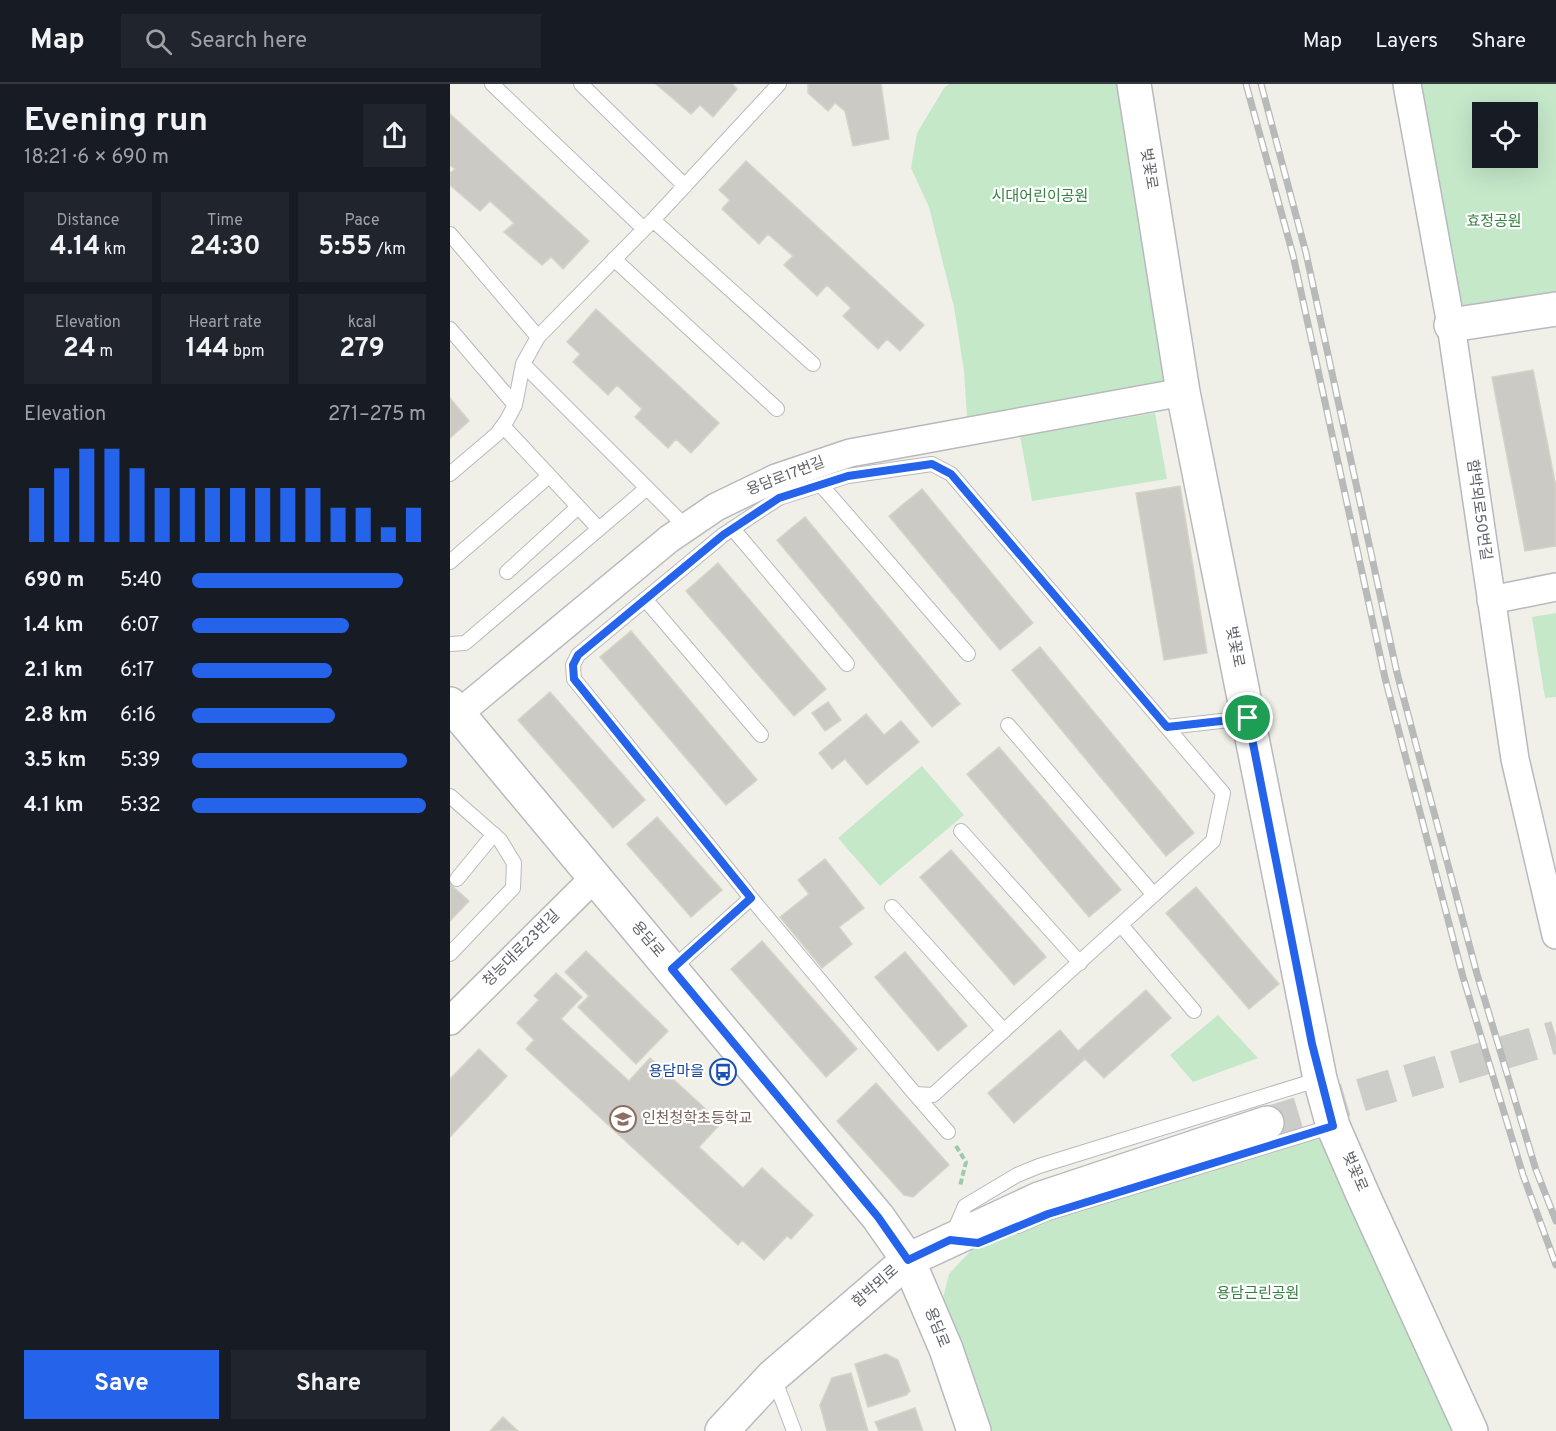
<!DOCTYPE html>
<meta charset="utf-8">
<style>
:root{--surface:#171b24;--page:#20242c;--text:#f1f3f6;--muted:#9ea1a6;--line:#363941;--accent:#2563eb}
body{margin:0;font-family:Overpass,"Noto Sans KR",sans-serif;background:var(--page);color:var(--text);height:100vh;display:flex;flex-direction:column;font-size:22px;white-space:nowrap}
*{box-sizing:border-box;margin:0}
p{font-size:20px;color:var(--muted)}
.icon{flex:none;width:33px;height:33px;fill:none;stroke:currentColor;stroke-width:2;stroke-linecap:round;stroke-linejoin:round}
.map{position:relative;flex:1;overflow:hidden}
.side{display:flex;flex-direction:column;background:var(--surface);width:450px}
.side>*{flex:none}
.fabs{position:absolute;left:1022px;top:18px;display:grid;gap:12px}
.fabs a{display:grid;place-items:center;width:66px;height:66px;border-radius:0px;background:var(--surface);box-shadow:0 6px 24px #0002;font-size:30px}
.pin{position:absolute;display:grid;place-items:center;width:51px;height:51px;color:#fff;margin:-26px;border:3px solid #fff;border-radius:50%;box-shadow:0 2px 6px #0007}
.round{display:grid;place-items:center;flex:none;width:63px;height:63px;border-radius:0px;background:var(--page)}
.summary{display:flex;align-items:center;justify-content:space-between;height:102px;padding:0 24px}
h1{font-size:33px;font-weight:700;line-height:45px}
.figures{display:grid;grid-template-columns:repeat(3,1fr);gap:9px;height:102px;padding:6px 24px}
.figures div{display:grid;align-content:center;border-radius:0px;background:var(--page);text-align:center}
.figures b{font-size:26px;font-weight:700}
.figures small{font-size:16px;font-weight:400}
.figures p{font-size:16px}
.chart{height:168px;padding:12px 24px}
.chart p{display:flex;justify-content:space-between}
.chart svg{width:100%;height:108px;margin-top:6px;stroke:var(--accent);stroke-width:6}
.action{display:flex;gap:12px;margin-top:auto;padding:12px 24px}
.action a{flex:1;height:69px;border-radius:0px;background:var(--accent);color:#fff;font-size:24px;font-weight:700;line-height:69px;text-align:center}
.action a+a{background:var(--page);color:var(--text)}
ul{padding:0 24px;list-style:none;font-size:20px}
li{display:grid;grid-template-columns:96px 72px 1fr;align-items:center;height:45px}
li i{height:15px;border-radius:8px;background:var(--accent)}
header{display:flex;align-items:center;gap:36px;box-sizing:border-box;height:84px;padding:0 30px;background:var(--surface);border-bottom:2px solid var(--line)}
header strong{font-size:28px}
nav{display:flex;gap:33px;margin-inline-start:auto;font-size:21px}
.search{width:420px;height:54px;background:var(--page);display:flex;align-items:center;gap:15px;box-sizing:border-box;padding:0 21px;border-radius:0px;color:var(--muted);font-size:22px}
main{display:flex;flex:1;min-height:0}
.map>svg:first-child{display:block}
.green{fill:#c5e8c9;fill-rule:evenodd}
.building{fill:#cccac5;stroke:#d6d3c6;stroke-width:1.5}
.lines{fill:none;stroke-linecap:round;stroke-linejoin:round}
.secondary-tunnel{stroke:#ccccc8;stroke-width:33;stroke-dasharray:33 16;stroke-linecap:butt}
.service-casing{stroke:#b8b9be;stroke-width:16}
.minor-casing{stroke:#b8b9be;stroke-width:30}
.tertiary-casing{stroke:#b8b9be;stroke-width:36}
.secondary-casing{stroke:#b9bbc1;stroke-width:36}
.path{stroke:#9ec9af;stroke-width:4;stroke-dasharray:6 3;stroke-linecap:butt}
.service{stroke:#fff;stroke-width:14}
.minor{stroke:#fff;stroke-width:27}
.tertiary{stroke:#fff;stroke-width:33}
.secondary{stroke:#fff;stroke-width:33}
.rail-casing{stroke:#b8b9b9;stroke-width:7}
.rail{stroke:#fff;stroke-width:4.5;stroke-dasharray:14;stroke-linecap:butt}
.route-casing{stroke:#fff;stroke-width:12}
.route{stroke:#2563eb;stroke-width:8}
.labels{text-anchor:middle;dominant-baseline:central;stroke-width:4.5;stroke-linejoin:round;paint-order:stroke}
.street-label{font-size:15px;fill:#5f6268;stroke:#fff}
.park-label{font-size:15px;fill:#348240;stroke:#fff}
.transit-label{font-size:15px;fill:#164399;stroke:#fff;text-anchor:end}
.education-label{font-size:15px;fill:#785e54;stroke:#fff;text-anchor:start}
</style>
<header>
<strong>Map</strong>
<div class="search"><svg class="icon" aria-label="search" viewBox="0 0 24 24"><circle cx="10" cy="10" r="6"/><path d="M15 15l6 6"/></svg>Search here</div>
<nav><a>Map</a><a>Layers</a><a>Share</a></nav>
</header>
<main>
<section class="side">
<div class="summary"><div><h1>Evening run</h1><p>18:21 · 6 × 690 m</p></div><a class="round"><svg class="icon" aria-label="share" viewBox="0 0 24 24"><path d="M12 15V3M7 8l5-5 5 5M5 13v7h14v-7"/></svg></a></div>
<div class="figures">
<div><p>Distance</p><b>4.14<small> km</small></b></div>
<div><p>Time</p><b>24:30</b></div>
<div><p>Pace</p><b>5:55<small> /km</small></b></div>
</div>
<div class="figures">
<div><p>Elevation</p><b>24<small> m</small></b></div>
<div><p>Heart rate</p><b>144<small> bpm</small></b></div>
<div><p>kcal</p><b>279</b></div>
</div>
<div class="chart"><p><span>Elevation</span>271–275 m</p>
<svg viewBox="0 0 160 44" preserveAspectRatio="none"><path d="M5 44V22M15 44V14M25 44V6M35 44V6M45 44V14M55 44V22M65 44V22M75 44V22M85 44V22M95 44V22M105 44V22M115 44V22M125 44V30M135 44V30M145 44V38M155 44V30"/></svg>
</div>
<ul>
<li><b>690 m</b>5:40<i style="width:90%"></i></li>
<li><b>1.4 km</b>6:07<i style="width:67%"></i></li>
<li><b>2.1 km</b>6:17<i style="width:60%"></i></li>
<li><b>2.8 km</b>6:16<i style="width:61%"></i></li>
<li><b>3.5 km</b>5:39<i style="width:92%"></i></li>
<li><b>4.1 km</b>5:32<i style="width:100%"></i></li>
</ul>
<div class="action"><a>Save</a><a>Share</a></div>
</section>
<div class="map">
<svg width="1106" height="1347" viewBox="0 0 1106 1347">
<rect width="100%" height="100%" fill="#f1f0e8"/>
<path class="green" d="M 499,0 L 684,0 L 733,308 L 518,348 L 514,287 L 504,223 L 479,123 L 461,84 L 467,49 L 494,4 Z
M 957,0 L 1106,0 L 1106,225 L 1001,241 ZM 1032,28 L 1077,28 L 1077,74 L 1032,74 Z
M 705,329 L 717,395 L 582,417 L 570,352 Z
M 1106,529 L 1106,613 L 1095,614 L 1082,533 Z
M 472,682 L 514,731 L 430,802 L 388,754 Z
M 768,931 L 808,974 L 743,998 L 720,971 Z
M 883,1042 L 1021,1347 L 524,1347 L 496,1265 L 493,1214 L 499,1190 L 528,1159 L 598,1129 Z"/>
<path class="building" d="M 206,0 L 282,0 L 287,5 L 263,33 L 250,21 L 241,30 Z
M 358,0 L 431,0 L 439,55 L 403,62 L 395,27 L 385,19 L 378,27 L 358,9 Z
M 0,30 L 139,157 L 113,185 L 101,173 L 92,181 L 54,148 L 64,139 L 40,117 L 30,127 L 0,101 L 0,89 L 5,85 L 0,81 Z
M 296,77 L 474,241 L 450,267 L 437,255 L 428,265 L 393,232 L 401,224 L 377,201 L 367,212 L 334,181 L 343,172 L 318,150 L 309,160 L 272,125 L 280,116 L 269,106 Z
M 146,225 L 269,339 L 241,369 L 226,355 L 218,364 L 185,333 L 192,325 L 167,301 L 158,311 L 123,278 L 130,270 L 117,258 Z
M 1083,286 L 1106,403 L 1106,462 L 1075,467 L 1042,293 Z
M 0,314 L 19,337 L 0,354 Z
M 730,402 L 757,569 L 714,576 L 686,409 Z
M 472,405 L 583,539 L 550,566 L 439,432 Z
M 355,433 L 510,620 L 482,643 L 327,456 Z
M 268,479 L 376,605 L 344,632 L 236,507 Z
M 181,547 L 307,696 L 276,721 L 150,573 Z
M 590,563 L 744,749 L 716,772 L 562,586 Z
M 100,608 L 195,716 L 163,744 L 68,636 Z
M 378,618 L 391,636 L 375,647 L 362,629 Z
M 416,630 L 434,651 L 451,637 L 469,658 L 417,701 L 395,675 L 382,685 L 369,669 Z
M 549,663 L 671,806 L 639,833 L 517,690 Z
M 207,733 L 272,806 L 241,833 L 177,760 Z
M 501,766 L 596,873 L 564,901 L 470,793 Z
M 375,775 L 414,824 L 389,843 L 402,860 L 372,884 L 330,833 L 359,810 L 348,796 Z
M 0,800 L 19,817 L 0,837 Z
M 746,803 L 829,900 L 799,925 L 716,829 Z
M 312,857 L 407,965 L 376,993 L 281,885 Z
M 136,867 L 218,947 L 186,980 L 128,923 L 139,912 L 115,888 Z
M 455,868 L 517,942 L 488,967 L 425,893 Z
M 106,889 L 132,913 L 111,935 L 179,997 L 200,974 L 271,1039 L 249,1063 L 293,1104 L 312,1084 L 363,1131 L 341,1155 L 337,1152 L 314,1176 L 292,1156 L 288,1161 L 76,965 L 84,956 L 67,939 L 89,916 L 84,912 Z
M 696,906 L 721,934 L 654,994 L 635,975 L 564,1039 L 538,1009 L 610,946 L 628,967 Z
M 29,965 L 57,992 L 0,1053 L 0,995 Z
M 426,999 L 499,1081 L 463,1113 L 454,1111 L 387,1037 Z
M 436,1270 L 448,1276 L 460,1307 L 456,1311 L 418,1323 L 405,1280 Z
M 401,1289 L 418,1347 L 377,1347 L 370,1321 L 382,1294 Z
M 465,1324 L 473,1347 L 429,1347 L 425,1338 Z
M 53,1333 L 68,1347 L 40,1347 Z"/>
<g class="lines">
<path class="secondary-tunnel" d="M 817,1039 L 1106,953"/>
<defs>
<path id="service" d="M 42,0 L 194,145
M 131,0 L 235,102
M 203,136 L 363,280
M 0,150 L 88,253
M 164,175 L 327,325
M 0,245 L 65,321
M 73,280 L 236,443
M 53,342 L 149,445
M 482,380 L 501,390 L 773,709 L 763,757 L 483,1011 L 465,1010 L 301,814 L 124,595 L 123,581 L 128,571 L 273,451 L 329,414 L 398,392 Z
M 0,390 L 47,350 L 57,336 L 65,321 L 73,280 L 88,253 L 203,136 L 329,0
M 371,401 L 518,570
M 283,445 L 397,580
M 0,478 L 99,392
M 57,488 L 128,423
M 195,515 L 311,651
M 0,560 L 15,559 L 197,404
M 558,641 L 704,811
M 717,643 L 798,634
M 0,712 L 50,756 L 64,779 L 63,804 L 0,870
M 511,747 L 630,879
M 7,795 L 44,750
M 442,823 L 554,947
M 671,841 L 744,927
M 222,885 L 301,814
M 465,1010 L 498,1048
M 568,1142 L 598,1129 L 883,1042
M 503,1150 L 515,1122 L 567,1091 L 589,1082 L 870,995
M 324,1294 L 344,1347"/>
<path id="minor" d="M 957,0 L 1001,241 L 1065,675 L 1106,851
M 1041,516 L 1106,503
M 8,630 L 219,455 L 266,423 L 326,394 L 400,369 L 733,308
M 0,937 L 145,793"/>
<path id="tertiary" d="M 684,0 L 733,308 L 870,995 L 883,1042 L 913,1111 L 1021,1347
M 1001,241 L 1106,225
M 0,620 L 428,1133 L 458,1176 L 496,1265 L 524,1347"/>
<path id="secondary" d="M 272,1347 L 323,1292 L 458,1176 L 589,1115 L 817,1039"/>
</defs>
<use href="#service" class="service-casing"/>
<use href="#minor" class="minor-casing"/>
<use href="#tertiary" class="tertiary-casing"/>
<use href="#secondary" class="secondary-casing"/>
<path class="path" d="M 506,1062 L 516,1078 L 510,1102"/>
<use href="#service" class="service"/>
<use href="#minor" class="minor"/>
<use href="#tertiary" class="tertiary"/>
<use href="#secondary" class="secondary"/>
<defs>
<path id="rail" d="M 796,0 L 843,171 L 935,594 L 1013,893 L 1073,1091 L 1106,1181
M 811,0 L 856,169 L 947,589 L 1027,890 L 1086,1086 L 1106,1137"/>
</defs>
<use href="#rail" class="rail-casing"/>
<use href="#rail" class="rail"/>
</g>
<g class="lines">
<defs>
<path id="route" d="M 482,380 L 501,390 L 717,643 L 798,634 L 862,960 L 883,1042 L 598,1130 L 528,1159 L 500,1156 L 458,1176 L 428,1133 L 222,885 L 301,814 L 124,595 L 123,581 L 128,571 L 273,451 L 329,414 L 398,392 Z"/>
</defs>
<use href="#route" class="route-casing"/>
<use href="#route" class="route"/>
</g>
<defs>
<symbol id="bus-ring" viewBox="-11 -11 22 22"><circle r="9.5" fill="#fff" stroke="#1a4fb4" stroke-width="1.5"/><path d="M-5-6H5V4H4V6H2V4H-2V6H-4V4H-5ZM-3.5-4V0h7V-4ZM-3.5 1.2v1.5H-2V1.2ZM2 1.2v1.5H3.5V1.2Z" fill="#1a4fb4"/></symbol>
<symbol id="school-ring" viewBox="-11 -11 22 22"><circle r="9.5" fill="#fff" stroke="#8d6e63" stroke-width="1.5"/><path d="M0-5L7-2L0 1L-7-2ZM-4 1L0 2.5L4 1V4Q0 6-4 4Z" fill="#8d6e63"/></symbol>
</defs>
<g fill-rule="evenodd">
<use href="#bus-ring" x="258" y="973" width="30" height="30"/>
<use href="#school-ring" x="158" y="1020" width="30" height="30"/>
</g>
<g class="labels">
<g class="street-label">
<text transform="translate(698 85) rotate(81)">벚꽃로</text>
<text transform="translate(336 393) rotate(-21)">용담로17번길</text>
<text transform="translate(1028 426) rotate(82)">함박뫼로50번길</text>
<text transform="translate(784 563) rotate(79)">벚꽃로</text>
<text transform="translate(197 856) rotate(50)">용담로</text>
<text transform="translate(72 865) rotate(-45)">청능대로23번길</text>
<text transform="translate(904 1088) rotate(67)">벚꽃로</text>
<text transform="translate(426 1203) rotate(-41)">함박뫼로</text>
<text transform="translate(486 1244) rotate(68)">용담로</text>
</g>
<g class="park-label">
<text x="590" y="113">시대어린이공원</text>
<text x="1044" y="138">효정공원</text>
<text x="808" y="1210">용담근린공원</text>
</g>
<g class="transit-label">
<text x="254" y="988">용담마을</text>
</g>
<g class="education-label">
<text x="192" y="1035">인천청학초등학교</text>
</g>
</g>
</svg>
<div class="fabs">
<a><svg class="icon" aria-label="locate" viewBox="0 0 24 24"><circle cx="12" cy="12" r="6"/><path d="M12 2v4M12 18v4M2 12h4M18 12h4"/></svg></a>
</div>
<div class="pin" style="left:798px;top:634px;background:#1e9e55"><svg class="icon" aria-label="arrive" viewBox="0 0 24 24"><path d="M6 21V4h12l-3 4 3 4H6"/></svg></div>
</div>
</main>
